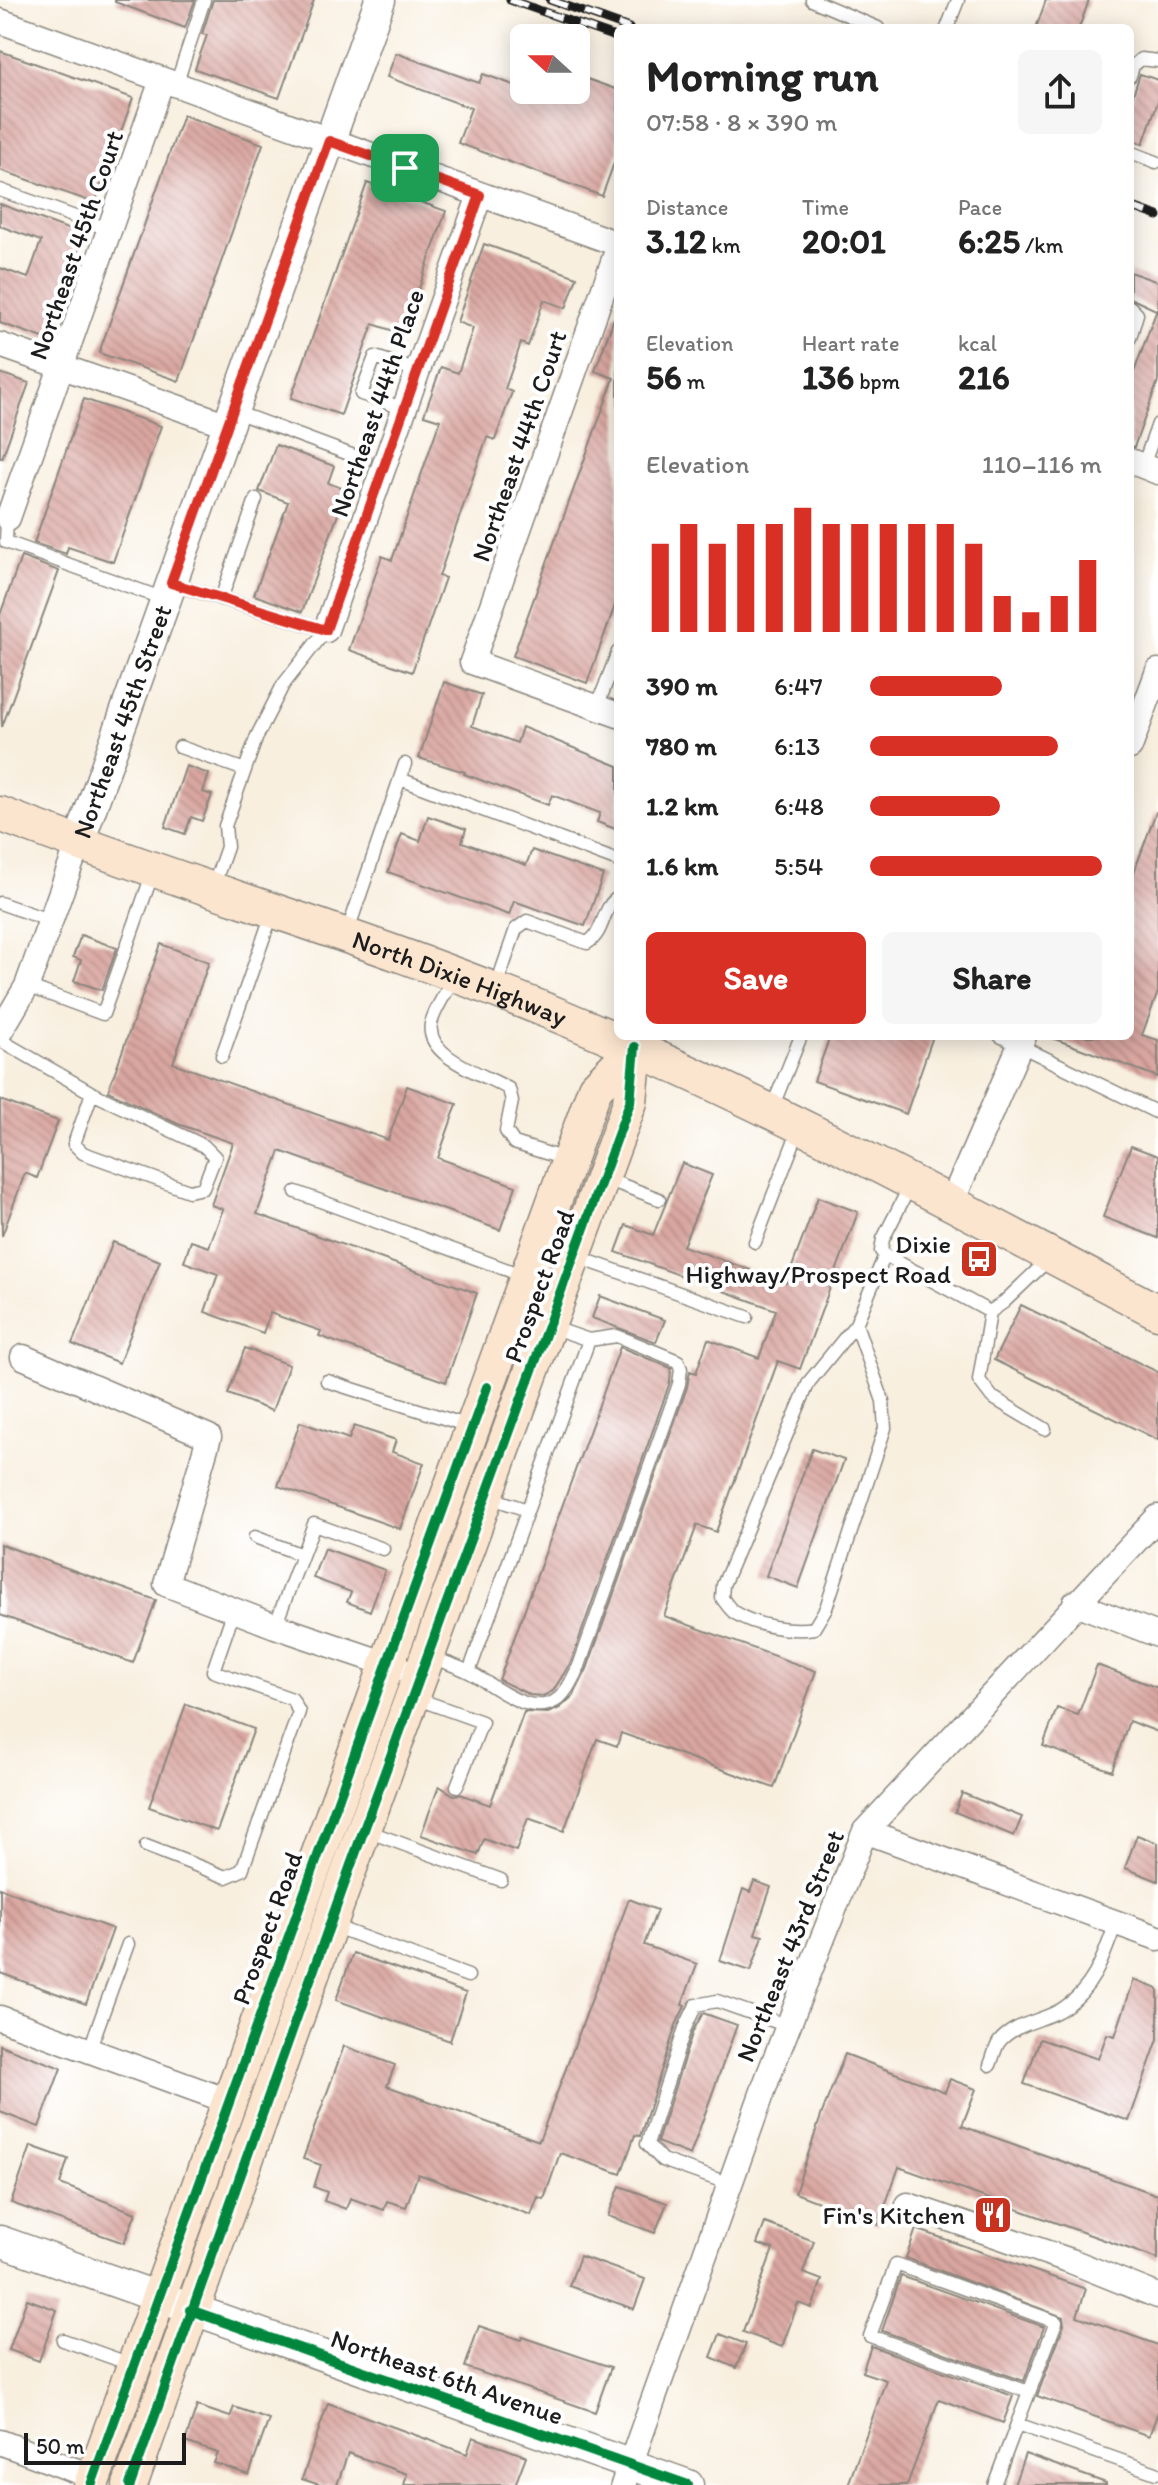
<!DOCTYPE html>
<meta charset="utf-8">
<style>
:root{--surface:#fff;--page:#f6f6f6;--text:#222;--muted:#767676;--accent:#d93025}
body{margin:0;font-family:Itim,sans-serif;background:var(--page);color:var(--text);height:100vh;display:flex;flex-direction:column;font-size:30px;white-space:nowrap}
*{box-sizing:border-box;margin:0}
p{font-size:26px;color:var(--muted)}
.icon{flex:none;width:44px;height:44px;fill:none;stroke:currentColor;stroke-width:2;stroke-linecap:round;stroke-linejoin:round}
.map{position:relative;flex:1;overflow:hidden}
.drawer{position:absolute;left:614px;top:24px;width:520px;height:1016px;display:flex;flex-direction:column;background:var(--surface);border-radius:12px;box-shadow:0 4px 20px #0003}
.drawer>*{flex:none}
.needle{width:52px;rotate:291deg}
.fabs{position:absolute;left:510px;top:24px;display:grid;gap:16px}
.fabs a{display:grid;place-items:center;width:80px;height:80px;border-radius:12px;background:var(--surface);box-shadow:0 4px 20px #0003;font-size:40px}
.scale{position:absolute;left:24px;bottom:20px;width:162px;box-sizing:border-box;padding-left:8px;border:4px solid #1c1c1c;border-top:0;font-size:22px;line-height:28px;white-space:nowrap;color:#1c1c1c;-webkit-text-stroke:6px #fff;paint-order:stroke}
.pin{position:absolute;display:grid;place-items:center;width:68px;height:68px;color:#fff;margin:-34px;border-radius:16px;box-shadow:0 4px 12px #0006}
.round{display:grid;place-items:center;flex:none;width:84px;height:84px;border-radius:12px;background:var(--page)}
.overview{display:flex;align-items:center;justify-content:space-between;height:136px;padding:0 32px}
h1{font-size:44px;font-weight:700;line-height:60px}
.metrics{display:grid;grid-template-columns:repeat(3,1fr);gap:12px;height:136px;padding:8px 32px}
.metrics div{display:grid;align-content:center}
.metrics b{font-size:34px;font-weight:700}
.metrics small{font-size:22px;font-weight:400}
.metrics p{font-size:22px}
.chart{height:224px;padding:16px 32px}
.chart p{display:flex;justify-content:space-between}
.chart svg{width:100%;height:144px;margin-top:8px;stroke:var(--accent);stroke-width:6}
.action{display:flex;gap:16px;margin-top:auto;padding:16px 32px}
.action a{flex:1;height:92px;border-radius:12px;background:var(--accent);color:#fff;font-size:32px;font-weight:700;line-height:92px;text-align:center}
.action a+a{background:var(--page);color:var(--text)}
ul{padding:0 32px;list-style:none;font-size:26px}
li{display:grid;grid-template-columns:128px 96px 1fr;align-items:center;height:60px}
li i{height:20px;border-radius:10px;background:var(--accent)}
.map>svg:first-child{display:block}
.building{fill:url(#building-back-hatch)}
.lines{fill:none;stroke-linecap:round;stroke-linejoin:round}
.service-casing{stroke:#8a867e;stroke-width:15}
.minor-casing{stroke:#8a867e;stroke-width:27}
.tertiary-casing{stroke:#8a867e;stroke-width:33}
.secondary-casing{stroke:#8a867e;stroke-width:37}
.service{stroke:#fff;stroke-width:12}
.minor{stroke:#fff;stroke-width:24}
.tertiary{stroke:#fff;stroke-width:30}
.secondary{stroke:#fbe5cf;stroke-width:34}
.rail-casing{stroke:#1c1c1c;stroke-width:9}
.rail{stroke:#fff;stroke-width:6;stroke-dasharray:18;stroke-linecap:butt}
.cycleway-casing{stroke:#fff;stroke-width:15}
.cycleway{stroke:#00873e;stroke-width:10}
.route-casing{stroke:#fff;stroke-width:16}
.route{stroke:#d93025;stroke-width:10}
.labels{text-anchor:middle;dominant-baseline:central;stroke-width:8;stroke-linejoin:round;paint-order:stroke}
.street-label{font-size:26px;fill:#1c1c1c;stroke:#fff}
.poi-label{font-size:26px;fill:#1c1c1c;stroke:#fff;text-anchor:end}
</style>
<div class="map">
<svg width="1158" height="2485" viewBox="0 0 1158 2485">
<defs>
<pattern id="building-back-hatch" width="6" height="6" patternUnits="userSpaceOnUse" patternTransform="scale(2)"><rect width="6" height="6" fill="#d9a6a0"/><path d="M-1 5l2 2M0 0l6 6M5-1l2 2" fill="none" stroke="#ba8e89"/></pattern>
</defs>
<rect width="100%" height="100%" fill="#fff"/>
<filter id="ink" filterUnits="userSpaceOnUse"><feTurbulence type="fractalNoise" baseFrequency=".0125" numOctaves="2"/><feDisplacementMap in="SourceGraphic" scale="16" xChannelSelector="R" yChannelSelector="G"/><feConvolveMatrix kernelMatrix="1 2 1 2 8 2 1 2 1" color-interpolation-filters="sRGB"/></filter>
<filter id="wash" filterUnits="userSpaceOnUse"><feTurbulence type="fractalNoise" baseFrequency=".006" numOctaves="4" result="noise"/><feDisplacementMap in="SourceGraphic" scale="32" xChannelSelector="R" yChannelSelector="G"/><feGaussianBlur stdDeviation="1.8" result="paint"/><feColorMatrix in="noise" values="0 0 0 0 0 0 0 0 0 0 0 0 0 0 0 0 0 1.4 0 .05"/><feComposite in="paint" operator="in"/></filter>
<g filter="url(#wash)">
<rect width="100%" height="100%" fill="#f8efdf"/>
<g id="blocks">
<path class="building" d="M 115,0 L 195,0 L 185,28 L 115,2 Z
M 213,0 L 314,0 L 279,98 L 195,69 L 207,35 L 202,34 Z
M 1046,0 L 1089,0 L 1079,28 L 1036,28 Z
M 0,51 L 133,98 L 95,203 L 0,170 Z
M 396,53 L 479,83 L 483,74 L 556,100 L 560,90 L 576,90 L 576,75 L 618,90 L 618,152 L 602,196 L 458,143 L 471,108 L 387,77 Z
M 1140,74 L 1158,80 L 1158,101 L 1143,144 L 1130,139 L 1130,104 Z
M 183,115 L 263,144 L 179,381 L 99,353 Z
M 367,183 L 446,211 L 403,334 L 373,324 L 341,415 L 291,398 Z
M 0,204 L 84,235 L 46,339 L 0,323 L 0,268 L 28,278 L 41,241 L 0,226 Z
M 484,244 L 577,277 L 566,308 L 544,300 L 528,346 L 521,343 L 505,389 L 512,392 L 495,440 L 487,437 L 439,576 L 445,578 L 412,672 L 349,650 L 382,556 L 392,560 L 440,420 L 424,415 L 441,367 L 458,373 L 473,328 L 457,322 Z
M 1130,272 L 1158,282 L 1158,311 L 1130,298 Z
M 1156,312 L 1158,313 L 1158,381 L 1134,447 L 1130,446 L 1130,383 Z
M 616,313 L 618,314 L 618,597 L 587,683 L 513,656 L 614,378 L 595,371 Z
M 0,373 L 29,383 L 2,458 L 0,457 Z
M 84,399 L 161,426 L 113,562 L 68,547 L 66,554 L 34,543 Z
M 276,445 L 334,466 L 328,483 L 347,490 L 302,612 L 254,595 L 288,502 L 259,491 Z
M 21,557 L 59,571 L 2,727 L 0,615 Z
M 444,682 L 482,695 L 472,726 L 517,743 L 522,727 L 618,766 L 618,830 L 597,822 L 600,813 L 552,795 L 548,805 L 464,774 L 465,772 L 419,758 Z
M 186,766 L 209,774 L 203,792 L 212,795 L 202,821 L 191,817 L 185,834 L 165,827 Z
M 1156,812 L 1158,812 L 1158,992 L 1142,1035 L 1158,1040 L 1158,1077 L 1052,1038 L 1052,1036 L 1130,1036 L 1130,883 Z
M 428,816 L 466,829 L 462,842 L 526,865 L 532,850 L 603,875 L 585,926 L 514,901 L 509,915 L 388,872 L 402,834 L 420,841 Z
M 81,935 L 117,948 L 102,990 L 74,981 L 81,960 L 73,957 Z
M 161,944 L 209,962 L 173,1063 L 388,1140 L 407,1086 L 457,1104 L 438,1158 L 516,1186 L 500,1230 L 280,1151 L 257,1214 L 477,1293 L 446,1382 L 319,1336 L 321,1331 L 270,1313 L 263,1333 L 205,1312 L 218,1274 L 184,1262 L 191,1241 L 209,1247 L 223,1209 L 211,1205 L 233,1143 L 178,1124 L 108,1091 Z
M 830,1036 L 933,1036 L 906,1114 L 814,1081 Z
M 0,1100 L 58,1121 L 37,1178 L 25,1173 L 2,1236 Z
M 1131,1146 L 1158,1156 L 1158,1238 L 1103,1217 Z
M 682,1163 L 712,1175 L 683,1246 L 786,1283 L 818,1197 L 858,1212 L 800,1369 L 778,1361 L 716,1532 L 697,1525 L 664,1616 L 816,1671 L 774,1788 L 621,1733 L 617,1746 L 597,1739 L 564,1831 L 528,1818 L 516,1851 L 484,1839 L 478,1855 L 421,1835 L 439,1786 L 454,1795 L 460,1794 L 490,1805 L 524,1712 L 548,1713 L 560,1708 L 574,1695 L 587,1669 L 687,1387 L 690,1371 L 696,1373 L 708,1339 L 759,1358 L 776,1310 L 616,1252 L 626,1225 L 653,1235 Z
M 113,1242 L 160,1261 L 119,1363 L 72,1344 Z
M 600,1296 L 665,1320 L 656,1342 L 592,1318 Z
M 1021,1305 L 1158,1372 L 1158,1440 L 994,1360 Z
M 620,1347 L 671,1368 L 670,1382 L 571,1662 L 553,1691 L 543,1696 L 530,1695 L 499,1680 Z
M 245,1348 L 289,1365 L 272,1411 L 228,1394 Z
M 300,1422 L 349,1439 L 354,1426 L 396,1440 L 392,1452 L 424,1463 L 400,1529 L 278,1486 Z
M 812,1449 L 844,1460 L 798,1588 L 766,1576 Z
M 0,1544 L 156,1600 L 133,1663 L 0,1615 Z
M 324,1548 L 385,1570 L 370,1611 L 347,1602 L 351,1592 L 313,1578 Z
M 1097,1665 L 1158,1688 L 1158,1732 L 1129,1721 L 1112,1771 L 1043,1746 L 1057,1708 L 1078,1715 Z
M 186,1704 L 254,1729 L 217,1831 L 149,1807 Z
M 962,1793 L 1022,1817 L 1014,1836 L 955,1812 Z
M 1137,1835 L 1158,1843 L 1158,1881 L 1125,1868 Z
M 754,1881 L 771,1887 L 755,1934 L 763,1936 L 751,1971 L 720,1961 L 743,1889 L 750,1892 Z
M 0,1888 L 113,1929 L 86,2004 L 0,1973 Z
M 629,1899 L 657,1910 L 644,1945 L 697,1964 L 682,2005 L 685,2006 L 676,2025 L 640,2136 L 635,2135 L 621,2174 L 560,2153 L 544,2199 L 538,2197 L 531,2215 L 418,2174 L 406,2207 L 387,2201 L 384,2210 L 350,2198 L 346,2209 L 324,2201 L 327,2192 L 314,2187 L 321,2165 L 303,2159 L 344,2046 L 395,2065 L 387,2086 L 539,2141 Z
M 353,1953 L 466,1993 L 450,2041 L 336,2000 Z
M 1134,1980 L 1158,1989 L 1158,2039 L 1129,2121 L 1024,2084 L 1040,2039 L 1098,2059 L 1107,2034 L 1115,2036 Z
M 703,2013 L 737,2025 L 690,2155 L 657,2142 L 693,2031 Z
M 0,2045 L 61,2068 L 39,2127 L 0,2112 Z
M 845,2054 L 945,2092 L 950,2079 L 976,2089 L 962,2126 L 1158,2195 L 1158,2259 L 899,2167 L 878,2225 L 795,2193 L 822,2113 Z
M 31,2146 L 68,2159 L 60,2184 L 136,2213 L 124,2243 L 11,2203 Z
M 620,2186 L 667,2203 L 655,2233 L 608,2216 Z
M 765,2223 L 814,2241 L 803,2273 L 822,2280 L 812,2308 L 798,2303 L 782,2347 L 743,2332 L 773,2249 L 757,2244 Z
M 916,2229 L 1086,2289 L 1077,2316 L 1158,2345 L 1158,2412 L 1149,2436 L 1037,2396 L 1064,2325 L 1063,2317 L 906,2258 Z
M 580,2256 L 645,2279 L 634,2309 L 569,2286 Z
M 901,2276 L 1044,2327 L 1024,2381 L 882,2331 Z
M 27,2299 L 57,2310 L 39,2361 L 9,2350 Z
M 479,2326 L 521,2340 L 522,2337 L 611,2367 L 595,2412 L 465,2367 Z
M 720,2334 L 746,2344 L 736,2368 L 711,2357 Z
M 871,2346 L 1013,2396 L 1003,2423 L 939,2399 L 907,2485 L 848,2485 L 886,2380 L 862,2372 Z
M 328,2403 L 467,2454 L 473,2437 L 526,2456 L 515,2485 L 404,2485 L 407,2474 L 348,2453 L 337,2485 L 320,2485 L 302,2479 Z
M 197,2406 L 230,2417 L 234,2407 L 269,2419 L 249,2475 L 214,2463 L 218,2453 L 185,2442 Z
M 1025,2454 L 1106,2483 L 1106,2485 L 1014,2485 Z"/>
</g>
</g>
<g filter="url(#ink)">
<use href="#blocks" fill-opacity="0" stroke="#8a867e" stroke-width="2"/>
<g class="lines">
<defs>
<path id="service" d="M 812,0 L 878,28
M 947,28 L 958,0
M 1130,76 L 1133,66 L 1141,59 L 1158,61
M 176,85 L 204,0
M 1130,152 L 1156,162
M 0,190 L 111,230
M 1130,307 L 1137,314 L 1130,338
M 405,409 L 361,394 L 375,357 L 418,371
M 233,411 L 365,460
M 1143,466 L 1158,424
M 7,517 L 6,542 L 164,599
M 173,584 L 326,630 L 283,685 L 257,736 L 225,826 L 227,847 L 213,887
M 221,599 L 256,499
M 597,707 L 618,652
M 180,747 L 245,770
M 400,779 L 618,861
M 0,903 L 51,921
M 347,933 L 405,764
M 454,978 C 447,992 434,1009 431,1024 C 425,1058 487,1075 509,1089 L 512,1101 L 506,1131 L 514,1143 L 568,1160
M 27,986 L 103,1014 L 153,872
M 496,987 L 516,929 L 527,921 L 587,943 C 606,932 601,907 618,898
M 1000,1036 L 1158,1113
M 0,1040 L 92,1093 L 204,1146 L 215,1157 L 203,1188 L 189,1191 L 83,1153 L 74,1144 L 92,1093
M 222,1056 L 272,914
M 772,1108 L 801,1036
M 606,1179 L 659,1199
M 296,1192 L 524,1276
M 755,1242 L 799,1129
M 885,1255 L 990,1312
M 577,1257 L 747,1317
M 856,1324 L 809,1382 L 723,1585 L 722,1598 C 726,1603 730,1610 735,1613 C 756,1626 791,1632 814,1628 L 826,1608 L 885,1428 L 883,1401 L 856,1324 L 885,1255 L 881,1251 L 883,1239 L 911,1184
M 327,1381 L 469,1426
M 1045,1429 L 992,1397 L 979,1380 L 990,1312 L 1004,1302 L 1050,1258
M 489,1497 L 527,1510
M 255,1537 L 302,1555
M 275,1626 L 314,1524 L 383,1549
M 430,1657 C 444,1662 458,1666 471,1673 C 493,1685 529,1717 555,1701 C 567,1694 573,1677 579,1666 L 679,1384 L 681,1369 L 678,1361 L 617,1336 L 589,1340 L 551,1327
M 469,1672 L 589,1340
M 415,1698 L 482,1722 L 457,1786
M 367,1831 L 501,1880
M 146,1846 L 226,1877 L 242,1870 L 299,1712 L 292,1699 L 213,1671 L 234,1610
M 333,1926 L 468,1976
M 89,2051 L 128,1944
M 990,2065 C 993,2058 995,2048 999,2042 C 1015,2022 1046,2021 1065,2007 C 1095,1987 1104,1955 1116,1923
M 730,2184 L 662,2160 L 647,2144 L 685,2028 L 696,2005 L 717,2001 L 788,2026
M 63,2340 L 133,2365
M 1017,2424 L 1056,2322 L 896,2264 L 870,2336 L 1029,2392
M 994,2485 L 1017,2424 L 1156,2473"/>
<path id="minor" d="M 0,21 L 618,244
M 618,248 L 472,662 L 618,715
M 0,345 L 228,425
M 1130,461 L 1158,472
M 8,518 L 162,80
M 326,630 L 480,195
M 1130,747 L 1158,671
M 0,1032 L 27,986 L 79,842
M 951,1204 L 1024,1036
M 23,1357 L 209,1437 L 166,1584 L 275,1626 L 399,1668
M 1075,1603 L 1158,1635
M 865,1831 L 1158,1938
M 0,2018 L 228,2101
M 908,2205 L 1071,2261 L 1158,2296
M 0,2442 L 93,2477
M 623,2485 L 768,2077 L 865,1831 L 1158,1517"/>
<g id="tertiary">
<path id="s1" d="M 79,842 L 380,0"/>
<path d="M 0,2241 L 688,2485"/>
</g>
<g id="secondary">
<path id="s2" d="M 0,814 C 188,886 381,941 567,1019 C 770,1103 963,1210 1158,1312"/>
<path d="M 91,2485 L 595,1088 L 635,1047"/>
<path d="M 130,2485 L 351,1865 L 626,1113 L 630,1102 L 635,1047"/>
</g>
</defs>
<use href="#service" class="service-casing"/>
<use href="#minor" class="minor-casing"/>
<use href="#tertiary" class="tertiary-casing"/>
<use href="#secondary" class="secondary-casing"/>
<use href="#service" class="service"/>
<use href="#minor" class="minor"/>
<use href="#tertiary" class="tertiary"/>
<use href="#secondary" class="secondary"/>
<defs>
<path id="rail" d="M 510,0 L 618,38
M 550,0 L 629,28
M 1130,206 L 1158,216"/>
</defs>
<use href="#rail" class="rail-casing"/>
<use href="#rail" class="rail"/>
<defs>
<path id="cycleway" d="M 190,2310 L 688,2485
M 91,2485 L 487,1387
M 130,2485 L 351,1865 L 626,1113 L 630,1102 L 635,1047"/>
</defs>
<use href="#cycleway" class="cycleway-casing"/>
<use href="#cycleway" class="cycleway"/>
</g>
</g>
<g class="lines" filter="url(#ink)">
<defs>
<path id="route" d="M 329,141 L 480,195 L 326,630 L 171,583 Z"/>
</defs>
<use href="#route" class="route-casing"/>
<use href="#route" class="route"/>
</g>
<defs>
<symbol id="bus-square" viewBox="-11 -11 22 22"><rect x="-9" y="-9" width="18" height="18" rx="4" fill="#c8321e" stroke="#fff"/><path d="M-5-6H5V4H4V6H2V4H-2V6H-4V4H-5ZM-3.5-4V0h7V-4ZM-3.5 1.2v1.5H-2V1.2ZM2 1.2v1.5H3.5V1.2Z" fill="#fff"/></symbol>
<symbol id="restaurant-square" viewBox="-11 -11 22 22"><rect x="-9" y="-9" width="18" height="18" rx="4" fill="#c8321e" stroke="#fff"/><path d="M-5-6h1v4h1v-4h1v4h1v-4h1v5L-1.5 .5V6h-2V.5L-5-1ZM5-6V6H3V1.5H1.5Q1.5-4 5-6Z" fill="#fff"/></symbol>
</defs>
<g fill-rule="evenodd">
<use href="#bus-square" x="957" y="1237" width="44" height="44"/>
<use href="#restaurant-square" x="971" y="2193" width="44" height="44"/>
</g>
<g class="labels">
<g class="street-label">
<text transform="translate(76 245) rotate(-71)">Northeast 45th Court</text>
<text transform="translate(377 403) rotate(-71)">Northeast 44th Place</text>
<text transform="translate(519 446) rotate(-71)">Northeast 44th Court</text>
<text stroke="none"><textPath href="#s1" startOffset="128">Northeast 45th Street</textPath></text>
<text stroke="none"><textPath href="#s2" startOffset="488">North Dixie Highway</textPath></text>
<text transform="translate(539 1286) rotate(-70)">Prospect Road</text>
<text transform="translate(267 1928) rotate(-70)">Prospect Road</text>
<text transform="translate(790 1946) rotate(-68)">Northeast 43rd Street</text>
<text transform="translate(447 2377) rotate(19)">Northeast 6th Avenue</text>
</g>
<g class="poi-label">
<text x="951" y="1244">Dixie<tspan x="951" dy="30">Highway/Prospect Road</tspan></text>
<text x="965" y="2215">Fin's Kitchen</text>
</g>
</g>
</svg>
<div class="fabs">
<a><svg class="needle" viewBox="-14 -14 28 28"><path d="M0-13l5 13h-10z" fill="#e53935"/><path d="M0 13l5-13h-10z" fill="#767676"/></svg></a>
</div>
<div class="scale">50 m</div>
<div class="pin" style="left:405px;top:168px;background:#1e9e55"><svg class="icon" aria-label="arrive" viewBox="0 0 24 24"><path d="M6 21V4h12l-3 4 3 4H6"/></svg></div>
<section class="drawer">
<div class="overview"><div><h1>Morning run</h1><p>07:58 · 8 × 390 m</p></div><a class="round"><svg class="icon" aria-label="share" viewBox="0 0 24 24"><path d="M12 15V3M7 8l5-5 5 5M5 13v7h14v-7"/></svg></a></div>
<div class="metrics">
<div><p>Distance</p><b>3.12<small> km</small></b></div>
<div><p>Time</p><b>20:01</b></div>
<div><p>Pace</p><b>6:25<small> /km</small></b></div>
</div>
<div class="metrics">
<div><p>Elevation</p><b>56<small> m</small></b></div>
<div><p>Heart rate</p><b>136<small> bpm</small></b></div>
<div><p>kcal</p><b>216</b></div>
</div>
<div class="chart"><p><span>Elevation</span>110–116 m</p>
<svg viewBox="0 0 160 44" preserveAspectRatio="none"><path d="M5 44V17M15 44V11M25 44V17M35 44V11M45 44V11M55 44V6M65 44V11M75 44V11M85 44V11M95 44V11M105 44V11M115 44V17M125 44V33M135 44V38M145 44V33M155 44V22"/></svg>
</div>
<ul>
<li><b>390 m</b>6:47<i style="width:57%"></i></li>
<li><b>780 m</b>6:13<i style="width:81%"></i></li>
<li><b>1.2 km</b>6:48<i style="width:56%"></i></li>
<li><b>1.6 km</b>5:54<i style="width:100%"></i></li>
</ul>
<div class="action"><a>Save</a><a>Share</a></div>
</section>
</div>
